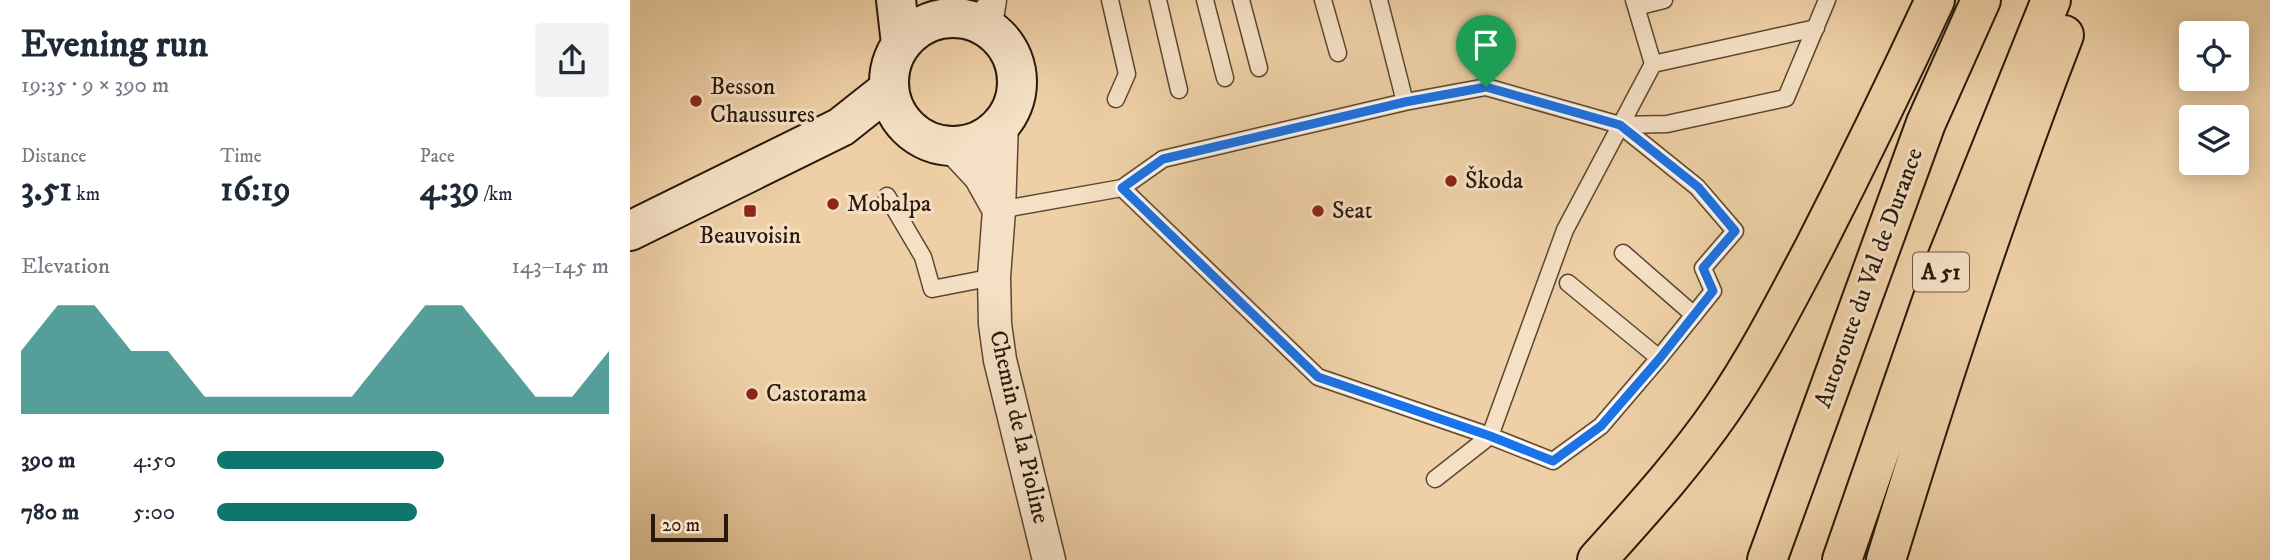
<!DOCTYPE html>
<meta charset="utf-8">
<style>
:root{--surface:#fff;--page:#f2f2f3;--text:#1f2937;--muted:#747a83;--accent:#0f766e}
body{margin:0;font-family:"IM FELL DW Pica",serif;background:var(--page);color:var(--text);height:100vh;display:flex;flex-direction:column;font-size:26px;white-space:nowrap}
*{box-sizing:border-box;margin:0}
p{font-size:23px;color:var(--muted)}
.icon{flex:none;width:38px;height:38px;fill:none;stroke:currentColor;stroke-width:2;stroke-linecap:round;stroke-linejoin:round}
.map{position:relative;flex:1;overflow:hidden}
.sheet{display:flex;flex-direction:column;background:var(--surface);width:630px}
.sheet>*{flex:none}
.fabs{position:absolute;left:1549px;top:21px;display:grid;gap:14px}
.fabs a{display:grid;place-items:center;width:70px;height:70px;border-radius:7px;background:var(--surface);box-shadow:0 4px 18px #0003;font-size:35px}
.scale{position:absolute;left:21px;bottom:18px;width:77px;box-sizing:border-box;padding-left:7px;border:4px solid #28190a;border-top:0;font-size:19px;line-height:24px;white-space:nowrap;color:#28190a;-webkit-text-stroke:5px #f5e0c5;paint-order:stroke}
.pin{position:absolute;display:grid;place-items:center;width:60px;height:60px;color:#fff;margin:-72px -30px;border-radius:50% 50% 50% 0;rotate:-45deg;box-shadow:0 0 7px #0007}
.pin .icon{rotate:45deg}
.round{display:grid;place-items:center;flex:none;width:74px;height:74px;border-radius:7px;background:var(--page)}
.summary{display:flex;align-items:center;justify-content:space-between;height:119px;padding:0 21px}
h1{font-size:38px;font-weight:700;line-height:52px}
.stats{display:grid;grid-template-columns:repeat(3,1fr);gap:10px;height:119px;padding:7px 21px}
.stats div{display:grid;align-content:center}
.stats b{font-size:35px;font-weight:700}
.stats small{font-size:19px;font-weight:400}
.stats p{font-size:19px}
.chart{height:196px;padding:14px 21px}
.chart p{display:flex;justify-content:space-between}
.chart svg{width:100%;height:126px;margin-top:7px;fill:var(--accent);opacity:.7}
ul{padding:0 21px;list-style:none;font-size:23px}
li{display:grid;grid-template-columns:112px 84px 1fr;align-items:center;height:52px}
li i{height:18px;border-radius:9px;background:var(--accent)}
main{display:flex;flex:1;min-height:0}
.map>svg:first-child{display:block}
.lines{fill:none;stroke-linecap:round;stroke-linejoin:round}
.lane-casing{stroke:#5a4731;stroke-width:19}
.street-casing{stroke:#5a4731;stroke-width:35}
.secondary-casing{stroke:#28190a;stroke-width:42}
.highway-casing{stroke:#28190a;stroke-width:42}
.lane{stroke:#f5e0c5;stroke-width:16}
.street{stroke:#f5e0c5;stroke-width:32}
.secondary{stroke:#f5e0c5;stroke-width:38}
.highway{stroke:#efd0a6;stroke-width:38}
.route-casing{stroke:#fff;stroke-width:14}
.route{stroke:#1a73e8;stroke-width:9}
.poi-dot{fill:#8f2418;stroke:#f5e0c5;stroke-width:2.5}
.labels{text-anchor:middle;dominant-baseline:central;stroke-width:6;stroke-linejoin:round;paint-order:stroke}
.shield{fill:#f5e0c5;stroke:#665542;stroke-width:2}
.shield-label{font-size:23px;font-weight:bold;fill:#28190a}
.poi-label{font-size:24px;fill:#28190a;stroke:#f5e0c5;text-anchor:start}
.street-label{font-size:24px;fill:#28190a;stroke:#f5e0c5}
</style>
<main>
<section class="sheet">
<div class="summary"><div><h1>Evening run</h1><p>19:35 · 9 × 390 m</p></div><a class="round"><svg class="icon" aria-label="share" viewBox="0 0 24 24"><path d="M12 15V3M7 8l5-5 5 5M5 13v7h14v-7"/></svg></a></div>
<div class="stats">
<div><p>Distance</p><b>3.51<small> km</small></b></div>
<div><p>Time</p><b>16:19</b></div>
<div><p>Pace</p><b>4:39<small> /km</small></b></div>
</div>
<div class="chart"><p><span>Elevation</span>143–145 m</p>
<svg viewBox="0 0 160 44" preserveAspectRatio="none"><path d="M0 44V22L10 6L20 6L30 22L40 22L50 38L60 38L70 38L80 38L90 38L100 22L110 6L120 6L130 22L140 38L150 38L160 22V44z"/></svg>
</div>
<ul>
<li><b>390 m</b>4:50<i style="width:58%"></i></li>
<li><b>780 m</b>5:00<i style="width:51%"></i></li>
</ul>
</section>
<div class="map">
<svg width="1640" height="560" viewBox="0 0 1640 560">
<rect width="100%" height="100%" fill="#efd0a6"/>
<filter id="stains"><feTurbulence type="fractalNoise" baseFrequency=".00286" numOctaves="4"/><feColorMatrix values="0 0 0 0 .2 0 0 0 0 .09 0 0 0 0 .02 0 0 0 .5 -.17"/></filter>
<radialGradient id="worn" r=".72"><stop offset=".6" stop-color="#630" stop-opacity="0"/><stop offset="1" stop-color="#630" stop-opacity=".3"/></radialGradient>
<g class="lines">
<defs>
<path id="lane" d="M 480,0 L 497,74 L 486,99
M 528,0 L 549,90
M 575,0 L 595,78
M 611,0 L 629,68
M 693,0 L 708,53
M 749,0 L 775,102
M 1006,7 L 1034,0
M 342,20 L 360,0
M 363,32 L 368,0
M 1023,64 L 1186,28
M 990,125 L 1067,187 L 1105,231 L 1073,268 L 1083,291 L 1029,358 L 971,426 L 923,461 L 860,436 L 935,230 L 1023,64 L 1004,0
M 492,188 L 688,377 L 860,436 L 805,479
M 257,196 L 293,257 L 302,289 L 364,277
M 369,210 L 492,188 L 533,159 L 775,102 L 856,87 L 990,125 L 1037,124 L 1156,98 L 1197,0
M 993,253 L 1064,315
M 938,283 L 1029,358"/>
<path id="street" d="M 372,123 L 369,210 L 364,277 L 365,324 L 370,360 L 419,560
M 322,146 L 350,176 L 369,210"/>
<path id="secondary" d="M 266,0 L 271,44
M259 82a64 64 0 1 1 128 0a64 64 0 1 1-128 0Z
M 0,231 L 211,127 L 259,89"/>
<path id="highway" d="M 967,560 C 1010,512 1055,463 1092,409 C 1127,358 1155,303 1184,248 C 1226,166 1266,84 1305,0
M 1137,560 L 1296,123 L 1351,0
M 1212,560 L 1314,266 L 1421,0
M 1256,560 C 1310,383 1367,208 1434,35"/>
</defs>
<use href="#lane" class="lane-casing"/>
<use href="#street" class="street-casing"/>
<use href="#secondary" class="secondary-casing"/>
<use href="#highway" class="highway-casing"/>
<use href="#lane" class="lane"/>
<use href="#street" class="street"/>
<use href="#secondary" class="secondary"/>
<use href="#highway" class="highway"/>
</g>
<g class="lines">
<defs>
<path id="route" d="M 856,87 L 990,125 L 1068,187 L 1105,231 L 1073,268 L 1083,291 L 1030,358 L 971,426 L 923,461 L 860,436 L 688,377 L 492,188 L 533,159 L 775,102 Z"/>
</defs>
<use href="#route" class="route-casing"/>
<use href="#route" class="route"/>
</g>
<g class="poi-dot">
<circle cx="66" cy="101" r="7"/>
<circle cx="821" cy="181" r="7"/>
<circle cx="203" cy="204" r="7"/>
<rect x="113" y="204" width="14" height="14" rx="3.5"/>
<circle cx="688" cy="211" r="7"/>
<circle cx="122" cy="394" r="7"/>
</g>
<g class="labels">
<rect class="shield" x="1283" y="252.5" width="56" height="39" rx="5"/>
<g class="shield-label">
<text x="1311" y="272">A 51</text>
</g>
<g class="poi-label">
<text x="80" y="87">Besson<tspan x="80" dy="28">Chaussures</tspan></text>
<text x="835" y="181">Škoda</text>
<text x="217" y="204">Mobalpa</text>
<text x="702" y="211">Seat</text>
<text x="120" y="236" text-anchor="middle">Beauvoisin</text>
<text x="136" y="394">Castorama</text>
</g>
<g class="street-label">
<text transform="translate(1239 278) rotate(-70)">Autoroute du Val de Durance</text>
<text transform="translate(389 427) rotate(77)">Chemin de la Pioline</text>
</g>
</g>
<rect width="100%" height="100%" filter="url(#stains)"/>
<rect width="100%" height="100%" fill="url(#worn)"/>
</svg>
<div class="fabs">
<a><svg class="icon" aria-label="locate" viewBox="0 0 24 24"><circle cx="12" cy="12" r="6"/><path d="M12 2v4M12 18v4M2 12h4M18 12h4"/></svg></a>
<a><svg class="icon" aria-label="layers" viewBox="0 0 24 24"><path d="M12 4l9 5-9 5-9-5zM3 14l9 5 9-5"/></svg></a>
</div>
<div class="scale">20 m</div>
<div class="pin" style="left:856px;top:87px;background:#1e9e55"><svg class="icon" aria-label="arrive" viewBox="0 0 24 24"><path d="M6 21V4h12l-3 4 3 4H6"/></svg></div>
</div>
</main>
